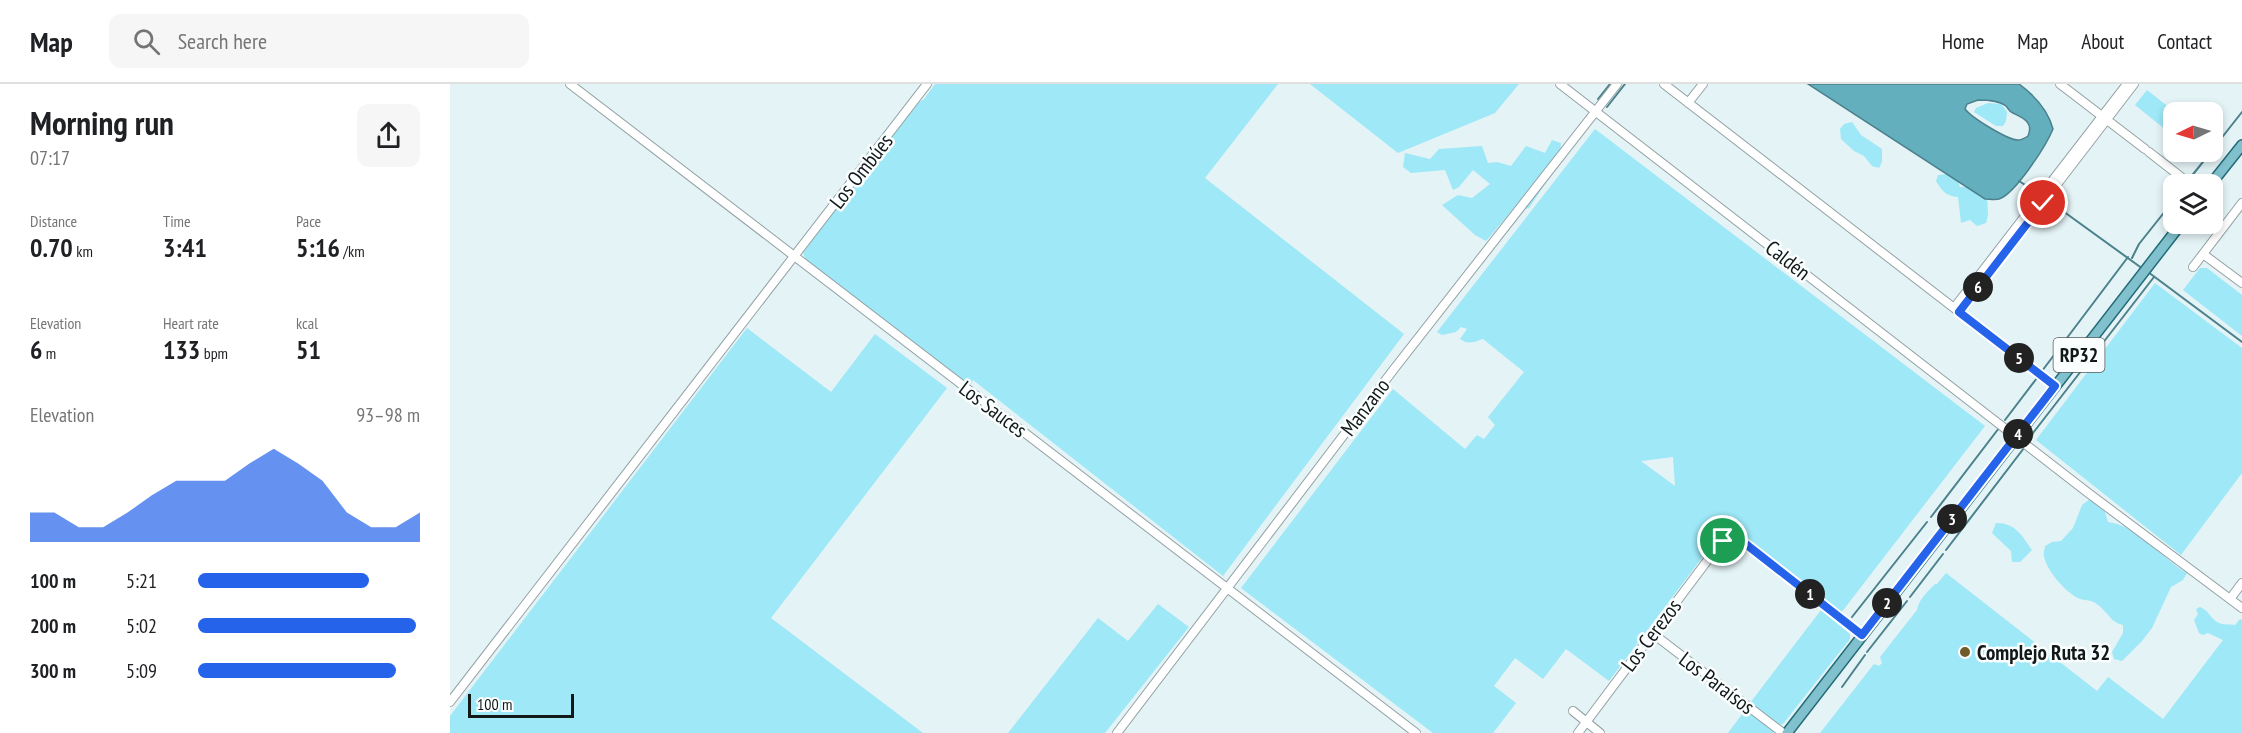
<!DOCTYPE html>
<meta charset="utf-8">
<style>
:root{--surface:#fff;--page:#f6f6f6;--text:#202124;--muted:#757577;--line:#e0e0e0;--accent:#2563eb}
body{margin:0;font-family:"PT Sans Narrow",sans-serif;background:var(--page);color:var(--text);height:100vh;display:flex;flex-direction:column;font-size:22px;white-space:nowrap}
*{box-sizing:border-box;margin:0}
p{font-size:20px;color:var(--muted)}
.icon{flex:none;width:33px;height:33px;fill:none;stroke:currentColor;stroke-width:2;stroke-linecap:round;stroke-linejoin:round}
.map{position:relative;flex:1;overflow:hidden}
.details{display:flex;flex-direction:column;background:var(--surface);width:450px}
.details>*{flex:none}
.needle{width:39px;rotate:265deg}
.tools{position:absolute;left:1713px;top:18px;display:grid;gap:12px}
.tools a{display:grid;place-items:center;width:60px;height:60px;border-radius:12px;background:var(--surface);box-shadow:0 3px 9px #0003;font-size:30px}
.scale{position:absolute;left:18px;bottom:15px;width:106px;box-sizing:border-box;padding-left:6px;border:3px solid #121718;border-top:0;font-size:16px;line-height:21px;white-space:nowrap;color:#121718;-webkit-text-stroke:4px #fbfefe;paint-order:stroke}
.pin{position:absolute;display:grid;place-items:center;width:51px;height:51px;color:#fff;margin:-26px;border:3px solid #fff;border-radius:50%;box-shadow:0 2px 6px #0007}
.km{position:absolute;width:30px;height:30px;margin:-15px;border-radius:50%;background:#222;color:#fff;font-size:16px;line-height:30px;text-align:center}
.round{display:grid;place-items:center;flex:none;width:63px;height:63px;border-radius:12px;background:var(--page)}
.headline{display:flex;align-items:center;justify-content:space-between;height:102px;padding:0 30px}
h1{font-size:33px;font-weight:700;line-height:45px}
.stats{display:grid;grid-template-columns:repeat(3,1fr);gap:9px;height:102px;padding:6px 30px}
.stats div{display:grid;align-content:center}
.stats b{font-size:26px;font-weight:700}
.stats small{font-size:16px;font-weight:400}
.stats p{font-size:16px}
.chart{height:168px;padding:12px 30px}
.chart p{display:flex;justify-content:space-between}
.chart svg{width:100%;height:108px;margin-top:6px;fill:var(--accent);opacity:.7}
ul{padding:0 30px;list-style:none;font-size:20px}
li{display:grid;grid-template-columns:96px 72px 1fr;align-items:center;height:45px}
li i{height:15px;border-radius:8px;background:var(--accent)}
header{display:flex;align-items:center;gap:36px;box-sizing:border-box;height:84px;padding:0 30px;background:var(--surface);border-bottom:2px solid var(--line)}
header strong{font-size:28px}
nav{display:flex;gap:33px;margin-inline-start:auto;font-size:21px}
.search{width:420px;height:54px;background:var(--page);display:flex;align-items:center;gap:15px;box-sizing:border-box;padding:0 21px;border-radius:12px;color:var(--muted);font-size:22px}
main{display:flex;flex:1;min-height:0}
.map>svg:first-child{display:block}
.green{fill:#9ee8f7;fill-rule:evenodd}
.water{fill:#64afbe;stroke:#4b818c;stroke-width:1.5;fill-rule:evenodd}
.lines{fill:none;stroke-linecap:round;stroke-linejoin:round}
.stream{stroke:#4b818c;stroke-width:2}
.minor-casing{stroke:#93a1a4;stroke-width:10}
.major-casing{stroke:#236b78;stroke-width:12}
.minor{stroke:#fff;stroke-width:8}
.major{stroke:#80c1cd;stroke-width:9}
.route-casing{stroke:#fff;stroke-width:12}
.route{stroke:#2563eb;stroke-width:8}
.poi-dot{fill:#705b2a;stroke:#fbfefe;stroke-width:2}
.labels{text-anchor:middle;dominant-baseline:central;stroke-width:5;stroke-linejoin:round;paint-order:stroke}
.shield{fill:#fbfefe;stroke:#585c5d;stroke-width:1.5}
.shield-label{font-size:20px;font-weight:bold;fill:#121718}
.street-label{font-size:21px;fill:#121718;stroke:#fbfefe}
.poi-label{font-size:21px;font-weight:bold;fill:#121718;stroke:#fbfefe;text-anchor:start}
</style>
<header>
<strong>Map</strong>
<div class="search"><svg class="icon" aria-label="search" viewBox="0 0 24 24"><circle cx="10" cy="10" r="6"/><path d="M15 15l6 6"/></svg>Search here</div>
<nav><a>Home</a><a>Map</a><a>About</a><a>Contact</a></nav>
</header>
<main>
<section class="details">
<div class="headline"><div><h1>Morning run</h1><p>07:17</p></div><a class="round"><svg class="icon" aria-label="share" viewBox="0 0 24 24"><path d="M12 15V3M7 8l5-5 5 5M5 13v7h14v-7"/></svg></a></div>
<div class="stats">
<div><p>Distance</p><b>0.70<small> km</small></b></div>
<div><p>Time</p><b>3:41</b></div>
<div><p>Pace</p><b>5:16<small> /km</small></b></div>
</div>
<div class="stats">
<div><p>Elevation</p><b>6<small> m</small></b></div>
<div><p>Heart rate</p><b>133<small> bpm</small></b></div>
<div><p>kcal</p><b>51</b></div>
</div>
<div class="chart"><p><span>Elevation</span>93–98 m</p>
<svg viewBox="0 0 160 44" preserveAspectRatio="none"><path d="M0 44V32L10 32L20 38L30 38L40 32L50 25L60 19L70 19L80 19L90 12L100 6L110 12L120 19L130 32L140 38L150 38L160 32V44z"/></svg>
</div>
<ul>
<li><b>100 m</b>5:21<i style="width:77%"></i></li>
<li><b>200 m</b>5:02<i style="width:98%"></i></li>
<li><b>300 m</b>5:09<i style="width:89%"></i></li>
</ul>
</section>
<div class="map">
<svg width="1792" height="649" viewBox="0 0 1792 649">
<rect width="100%" height="100%" fill="#e4f3f6"/>
<path class="green" d="M 485,0 L 828,0 L 755,94 L 954,250 L 773,492 L 523,296 L 521,300 L 509,296 L 357,179 L 353,169 L 463,22 L 474,15 Z
M 860,0 L 1069,0 L 1045,29 L 948,69 Z
M 1697,6 L 1725,28 L 1723,36 L 1716,46 L 1685,21 Z
M 1538,19 L 1551,20 L 1557,28 L 1556,37 L 1553,42 L 1546,42 L 1524,28 L 1526,24 Z
M 1402,38 L 1411,51 L 1432,65 L 1432,78 L 1429,84 L 1422,82 L 1414,72 L 1404,67 L 1391,55 L 1390,45 L 1394,40 Z
M 1145,45 L 1535,342 L 1391,529 L 1276,442 L 1159,597 L 1116,565 L 1093,595 L 1065,574 L 1044,602 L 1066,619 L 1043,649 L 983,649 L 791,504 L 943,305 L 1015,365 L 1027,351 L 1034,355 L 1045,341 L 1038,333 L 1074,288 L 1033,255 C 1024,258 1018,261 1010,255 L 1017,245 L 1011,243 L 1006,248 L 992,251 L 987,248 ZM 1223,373 L 1225,402 L 1191,377 L 1192,377 Z
M 1102,56 L 1111,59 L 1109,79 L 1079,124 L 1060,129 L 1036,157 L 1025,151 L 992,121 L 1008,111 L 1022,114 L 1040,100 L 1023,86 L 1009,103 L 1003,106 L 995,86 L 961,89 L 953,83 L 955,69 L 980,75 L 989,65 L 1032,62 L 1038,79 L 1047,78 L 1061,82 L 1076,62 L 1095,69 Z
M 1499,90 L 1506,92 L 1510,103 L 1520,103 L 1537,111 L 1538,131 L 1536,139 L 1527,142 L 1520,136 L 1511,139 L 1508,113 C 1496,112 1492,107 1486,97 L 1488,91 Z
M 1750,184 L 1757,184 L 1792,211 L 1792,252 L 1733,206 Z
M 1705,199 L 1792,264 L 1792,389 L 1731,471 L 1586,356 Z
M 297,244 L 381,308 L 425,250 L 497,304 L 321,534 L 473,649 L 0,649 L 0,632 Z
M 1640,415 L 1655,428 L 1658,438 C 1687,441 1712,475 1737,489 L 1733,496 L 1721,503 L 1702,544 L 1692,557 L 1672,577 L 1664,575 L 1662,568 L 1673,549 L 1673,541 C 1660,538 1658,528 1648,521 C 1640,515 1638,517 1630,515 C 1617,510 1596,486 1594,472 C 1593,468 1595,465 1595,462 L 1602,458 L 1611,457 L 1623,444 L 1632,421 Z
M 1546,439 C 1566,439 1572,452 1582,466 L 1570,478 L 1562,478 L 1561,467 L 1542,449 Z
M 1496,489 L 1647,607 L 1658,593 L 1713,635 L 1773,556 L 1758,549 L 1753,551 L 1749,549 L 1744,536 L 1748,530 L 1746,525 L 1750,523 C 1759,526 1760,535 1769,539 C 1773,541 1780,540 1785,541 L 1790,535 L 1792,536 L 1792,649 L 1370,649 L 1424,580 L 1429,582 L 1432,579 L 1430,573 L 1467,526 C 1469,515 1478,507 1485,500 L 1487,500 Z
M 708,520 L 739,543 L 655,649 L 558,649 L 648,534 L 678,557 Z
M 1371,526 L 1400,550 L 1400,555 L 1333,640 L 1329,641 L 1300,619 Z
M 1295,626 L 1323,647 L 1323,649 L 1278,649 Z"/>
<path class="water" d="M 1358,0 L 1569,0 C 1584,11 1598,26 1603,45 C 1596,62 1565,110 1549,115 C 1545,116 1539,115 1535,115 ZM 1528,16 C 1536,16 1548,16 1556,22 C 1559,25 1558,27 1563,29 C 1573,34 1584,38 1578,52 C 1577,53 1571,56 1569,56 C 1559,57 1522,34 1515,25 L 1517,20 Z"/>
<g class="lines">
<path class="stream" d="M 1148,15 L 1160,0
M 1157,23 L 1175,0
M 1762,66 L 1792,28
M 1740,94 L 1761,68
M 1569,97 L 1589,110
M 1599,117 L 1693,185
M 1682,174 L 1689,160 L 1724,116
M 1698,188 L 1792,258
M 1592,287 L 1678,173
M 1555,336 L 1587,294
M 1581,355 L 1583,349 L 1704,193
M 1481,433 L 1549,344
M 1496,466 L 1574,364
M 1460,513 L 1493,470
M 1402,533 L 1477,438
M 1417,568 L 1457,517
M 1392,603 L 1415,571"/>
<defs>
<path id="minor" d="M 120,0 L 966,649
M 1110,0 L 1637,408 L 1792,524
M 1214,0 L 1605,302
M 1610,0 L 1695,65
M 1238,19 L 1253,0
M 1699,68 L 1740,100
M 1753,170 L 1792,199
M 1743,183 L 1792,119
M 1504,224 L 1677,0
M 1509,228 L 1684,0
M 1780,515 L 1792,499
M 1202,549 L 1333,649
M 0,618 L 477,0
M 1123,627 L 1150,649
M 667,649 L 944,285 L 1167,0
M 1128,649 L 1269,461 L 1277,455 L 1288,454 L 1412,551"/>
<path id="major" d="M 1761,100 L 1792,61
M 1337,649 L 1731,140"/>
</defs>
<use href="#minor" class="minor-casing"/>
<use href="#major" class="major-casing"/>
<use href="#minor" class="minor"/>
<use href="#major" class="major"/>
</g>
<g class="lines">
<defs>
<path id="route" d="M 1273,457 L 1282,454 L 1288,454 L 1412,551 L 1605,302 L 1509,228 L 1593,119"/>
</defs>
<use href="#route" class="route-casing"/>
<use href="#route" class="route"/>
</g>
<circle class="poi-dot" cx="1515" cy="568" r="6"/>
<g class="labels">
<rect class="shield" x="1603.5" y="254" width="51" height="34" rx="4.5"/>
<g class="shield-label">
<text x="1629" y="271">RP32</text>
</g>
<g class="street-label">
<text transform="translate(411 87) rotate(-52)">Los Ombúes</text>
<text transform="translate(1338 176) rotate(38)">Caldén</text>
<text transform="translate(915 323) rotate(-53)">Manzano</text>
<text transform="translate(543 325) rotate(37)">Los Sauces</text>
<text transform="translate(1201 551) rotate(-53)">Los Cerezos</text>
<text transform="translate(1267 599) rotate(37)">Los Paraísos</text>
</g>
<g class="poi-label">
<text x="1527" y="568">Complejo Ruta 32</text>
</g>
</g>
</svg>
<div class="tools">
<a><svg class="needle" viewBox="-14 -14 28 28"><path d="M0-13l5 13h-10z" fill="#e53935"/><path d="M0 13l5-13h-10z" fill="#757577"/></svg></a>
<a><svg class="icon" aria-label="layers" viewBox="0 0 24 24"><path d="M12 4l9 5-9 5-9-5zM3 14l9 5 9-5"/></svg></a>
</div>
<div class="scale">100 m</div>
<div class="pin" style="left:1273px;top:457px;background:#1e9e55"><svg class="icon" aria-label="arrive" viewBox="0 0 24 24"><path d="M6 21V4h12l-3 4 3 4H6"/></svg></div>
<div class="pin" style="left:1593px;top:119px;background:#d93025"><svg class="icon" aria-label="check" viewBox="0 0 24 24"><path d="M5 12l5 5 9-10"/></svg></div>
<b class="km" style="left:1360px;top:510px">1</b>
<b class="km" style="left:1437px;top:519px">2</b>
<b class="km" style="left:1502px;top:435px">3</b>
<b class="km" style="left:1568px;top:350px">4</b>
<b class="km" style="left:1569px;top:274px">5</b>
<b class="km" style="left:1528px;top:203px">6</b>
</div>
</main>
